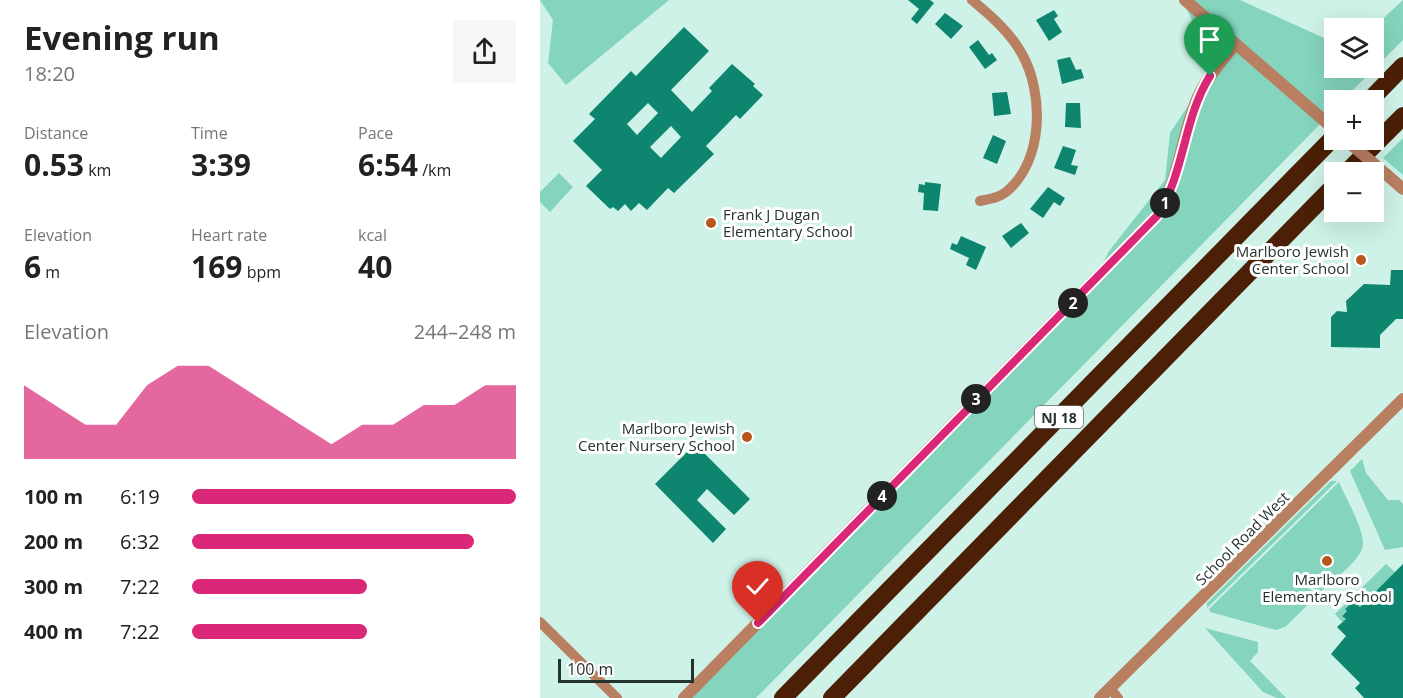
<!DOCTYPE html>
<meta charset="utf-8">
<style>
:root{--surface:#fff;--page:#f6f6f6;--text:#222;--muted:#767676;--accent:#db2777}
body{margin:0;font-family:"Open Sans",sans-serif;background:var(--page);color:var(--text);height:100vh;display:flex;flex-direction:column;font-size:22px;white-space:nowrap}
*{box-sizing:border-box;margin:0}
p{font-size:20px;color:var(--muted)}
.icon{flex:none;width:33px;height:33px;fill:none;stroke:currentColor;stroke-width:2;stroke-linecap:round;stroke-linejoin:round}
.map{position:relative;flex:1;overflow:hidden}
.panel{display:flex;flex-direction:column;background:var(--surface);width:540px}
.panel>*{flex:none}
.buttons{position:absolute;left:784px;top:18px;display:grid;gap:12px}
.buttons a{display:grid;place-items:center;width:60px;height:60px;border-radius:0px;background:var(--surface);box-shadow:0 6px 24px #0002;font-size:30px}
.scale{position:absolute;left:18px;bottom:15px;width:136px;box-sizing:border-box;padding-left:6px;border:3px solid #25332f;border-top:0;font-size:16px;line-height:21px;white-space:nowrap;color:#25332f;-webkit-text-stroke:4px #fff;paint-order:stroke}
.pin{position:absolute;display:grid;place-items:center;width:51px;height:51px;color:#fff;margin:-62px -26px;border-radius:50% 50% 50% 0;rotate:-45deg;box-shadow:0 0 6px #0007}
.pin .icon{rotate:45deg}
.km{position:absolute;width:30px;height:30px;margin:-15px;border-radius:50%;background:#222;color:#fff;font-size:16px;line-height:30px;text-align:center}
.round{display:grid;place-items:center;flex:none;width:63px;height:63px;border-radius:0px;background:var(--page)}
.overview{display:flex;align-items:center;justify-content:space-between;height:102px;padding:0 24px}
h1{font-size:33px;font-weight:700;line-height:45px}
.metrics{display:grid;grid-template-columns:repeat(3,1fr);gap:9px;height:102px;padding:6px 24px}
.metrics div{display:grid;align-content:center}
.metrics b{font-size:30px;font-weight:700}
.metrics small{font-size:16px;font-weight:400}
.metrics p{font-size:16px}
.chart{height:168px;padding:12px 24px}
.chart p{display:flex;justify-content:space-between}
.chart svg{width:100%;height:108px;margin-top:6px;fill:var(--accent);opacity:.7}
ul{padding:0 24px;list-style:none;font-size:20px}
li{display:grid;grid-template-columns:96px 72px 1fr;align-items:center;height:45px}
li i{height:15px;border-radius:8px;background:var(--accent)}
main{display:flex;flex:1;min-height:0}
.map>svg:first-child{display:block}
.green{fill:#85d4be}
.building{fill:#0e866f;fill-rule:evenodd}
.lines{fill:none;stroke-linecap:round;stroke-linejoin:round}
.minor{stroke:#b97f61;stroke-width:10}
.tertiary{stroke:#b97f61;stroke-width:12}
.motorway{stroke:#4b2006;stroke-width:18}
.tertiary-bridge{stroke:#b97f61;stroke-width:12}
.route-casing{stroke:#fff;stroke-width:12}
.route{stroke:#db2777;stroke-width:8}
.poi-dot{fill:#b9571a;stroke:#fff;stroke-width:2}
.labels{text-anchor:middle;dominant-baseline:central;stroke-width:6;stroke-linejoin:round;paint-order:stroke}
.shield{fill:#fff;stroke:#66706d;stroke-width:1.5}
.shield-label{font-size:14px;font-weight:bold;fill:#25332f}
.poi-label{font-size:15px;fill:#25332f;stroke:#fff;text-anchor:end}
.street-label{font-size:15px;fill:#25332f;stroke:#fff}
</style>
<main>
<section class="panel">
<div class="overview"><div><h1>Evening run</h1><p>18:20</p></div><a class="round"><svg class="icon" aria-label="share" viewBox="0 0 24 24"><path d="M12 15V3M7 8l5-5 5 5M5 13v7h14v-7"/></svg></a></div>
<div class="metrics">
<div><p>Distance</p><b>0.53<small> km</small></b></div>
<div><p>Time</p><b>3:39</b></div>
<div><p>Pace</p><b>6:54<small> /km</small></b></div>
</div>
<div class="metrics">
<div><p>Elevation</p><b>6<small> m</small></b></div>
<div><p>Heart rate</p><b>169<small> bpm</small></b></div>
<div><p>kcal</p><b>40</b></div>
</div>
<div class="chart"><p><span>Elevation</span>244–248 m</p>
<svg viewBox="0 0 160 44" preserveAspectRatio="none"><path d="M0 44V14L10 22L20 30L30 30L40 14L50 6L60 6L70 14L80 22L90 30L100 38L110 30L120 30L130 22L140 22L150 14L160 14V44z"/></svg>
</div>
<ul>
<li><b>100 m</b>6:19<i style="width:100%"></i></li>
<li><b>200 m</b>6:32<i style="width:87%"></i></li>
<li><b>300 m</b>7:22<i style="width:54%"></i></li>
<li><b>400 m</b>7:22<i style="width:54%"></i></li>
</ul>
</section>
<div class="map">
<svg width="863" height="698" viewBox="0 0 863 698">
<rect width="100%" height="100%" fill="#cef2e7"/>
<path class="green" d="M 0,0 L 129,0 L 26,85 L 8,63 L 13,20 Z
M 642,0 L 700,0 L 795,43 L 795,68 L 834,68 L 833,28 L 863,0 L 863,40 L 803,100 L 795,100 L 795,109 L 216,698 L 151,698 L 550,292 L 569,251 L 625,180 L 630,133 L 675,65 Z
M 863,138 L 863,175 L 843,158 Z
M 19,173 L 33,187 L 10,212 L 0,202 L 0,192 Z
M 822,459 L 826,473 L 848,500 L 859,500 L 863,504 L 863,547 L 845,550 L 810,471 Z
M 791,481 L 797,481 L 667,608 L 667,603 Z
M 799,482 C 805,497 828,535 822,549 C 817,563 790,583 779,593 L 773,587 L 773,582 L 767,582 L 767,587 L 778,595 L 745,627 L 736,630 L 670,612 L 669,609 Z
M 846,564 L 855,572 L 820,607 L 814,601 L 805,609 L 807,611 L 802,615 L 806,620 L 802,622 L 795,614 Z
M 665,628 L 718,642 L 718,652 L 710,661 L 746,698 L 737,698 L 723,692 Z"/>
<path class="building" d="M 368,0 L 390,0 L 394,3 L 377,24 L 371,19 L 379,9 Z
M 514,10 L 518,16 L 514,19 L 522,32 L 509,41 L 496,20 Z
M 405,13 L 423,26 L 411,39 L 395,24 Z
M 144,27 L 169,51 L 131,90 L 152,112 L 172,91 L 169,88 L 192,64 L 215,84 L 213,86 L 223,95 L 200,119 L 196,115 L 166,146 L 174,154 L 134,193 L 128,188 L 107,210 L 99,203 L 91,211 L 85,204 L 78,211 L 73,207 L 70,209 L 46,186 L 62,170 L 33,141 L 55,119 L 49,114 L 91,71 L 96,76 ZM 108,103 L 118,113 L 97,135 L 87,124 ZM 131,126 L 141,137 L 121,158 L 110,147 Z
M 438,40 L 449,55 L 452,53 L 457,60 L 445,69 L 429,47 Z
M 530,57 L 536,70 L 541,69 L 544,78 L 522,84 L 517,60 Z
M 467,92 L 471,114 L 454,116 L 452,93 Z
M 526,103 L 540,103 L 541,128 L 525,127 Z
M 453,135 L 466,141 L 457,164 L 443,158 Z
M 523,146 L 536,150 L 531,165 L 538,166 L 535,175 L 514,168 Z
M 385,182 L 401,184 L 398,211 L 383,210 L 384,193 L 378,192 L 379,184 L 385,185 Z
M 508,187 L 525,198 L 520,206 L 514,202 L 503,218 L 490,209 Z
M 481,223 L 489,233 L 471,248 L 462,236 Z
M 421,236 L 446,247 L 436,270 L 426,265 L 429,258 L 410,249 L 412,243 L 417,245 Z
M 851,270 L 863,270 L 863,319 L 856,319 L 840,335 L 840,348 L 791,347 L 791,317 L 797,311 L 807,312 L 806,301 L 824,284 L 850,285 Z
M 155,444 L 210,499 L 194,515 L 167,489 L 157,500 L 186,529 L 173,543 L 115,484 Z
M 863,564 L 863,698 L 824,698 L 815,688 L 820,683 L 791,654 L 806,636 L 797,627 L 806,619 L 802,616 L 807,611 L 805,609 L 814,601 L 820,607 Z"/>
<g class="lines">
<path class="minor" d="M 432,0 C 451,16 470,32 482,54 C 504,93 504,161 466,192 C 459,198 449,199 440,201
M 0,622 L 77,698
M 570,688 L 578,698"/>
<path class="tertiary" d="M 645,0 L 795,130
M 847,175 L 863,189
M 144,698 L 617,216 C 640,179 641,136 658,97 C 667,77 682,61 695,44
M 560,698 L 863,399"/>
<path class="motorway" d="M 830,100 L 863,66
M 807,172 L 863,116
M 243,698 L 795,136
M 292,698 L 795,185"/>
<path class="tertiary-bridge" d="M 806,140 L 847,175"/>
</g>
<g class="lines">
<defs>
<path id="route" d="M 218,623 L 617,216 C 645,173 643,119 670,76"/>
</defs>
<use href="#route" class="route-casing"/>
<use href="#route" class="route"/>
</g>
<g class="poi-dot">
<circle cx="171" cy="223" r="6"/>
<circle cx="821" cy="260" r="6"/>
<circle cx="207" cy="437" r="6"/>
<circle cx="787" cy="561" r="6"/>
</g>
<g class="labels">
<rect class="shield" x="495" y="406" width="48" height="22" rx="4.5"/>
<g class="shield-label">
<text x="519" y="417">NJ 18</text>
</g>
<g class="poi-label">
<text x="183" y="214" text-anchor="start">Frank J Dugan<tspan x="183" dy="17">Elementary School</tspan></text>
<text x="809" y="251">Marlboro Jewish<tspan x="809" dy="17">Center School</tspan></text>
<text x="195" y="428">Marlboro Jewish<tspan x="195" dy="17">Center Nursery School</tspan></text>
<text x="787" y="579" text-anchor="middle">Marlboro<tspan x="787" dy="17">Elementary School</tspan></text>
</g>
<g class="street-label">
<text transform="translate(702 538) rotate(-45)">School Road West</text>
</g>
</g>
</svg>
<div class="buttons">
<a><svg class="icon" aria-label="layers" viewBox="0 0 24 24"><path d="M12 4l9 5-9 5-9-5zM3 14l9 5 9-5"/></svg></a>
<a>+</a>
<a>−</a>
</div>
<div class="scale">100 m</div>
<div class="pin" style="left:670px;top:76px;background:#1e9e55"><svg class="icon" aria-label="arrive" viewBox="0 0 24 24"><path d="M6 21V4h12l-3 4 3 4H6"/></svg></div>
<div class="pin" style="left:218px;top:623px;background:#d93025"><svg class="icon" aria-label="check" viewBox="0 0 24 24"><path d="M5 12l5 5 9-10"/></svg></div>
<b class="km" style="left:625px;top:203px">1</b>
<b class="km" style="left:533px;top:303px">2</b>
<b class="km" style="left:436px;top:399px">3</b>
<b class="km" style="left:342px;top:496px">4</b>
</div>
</main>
